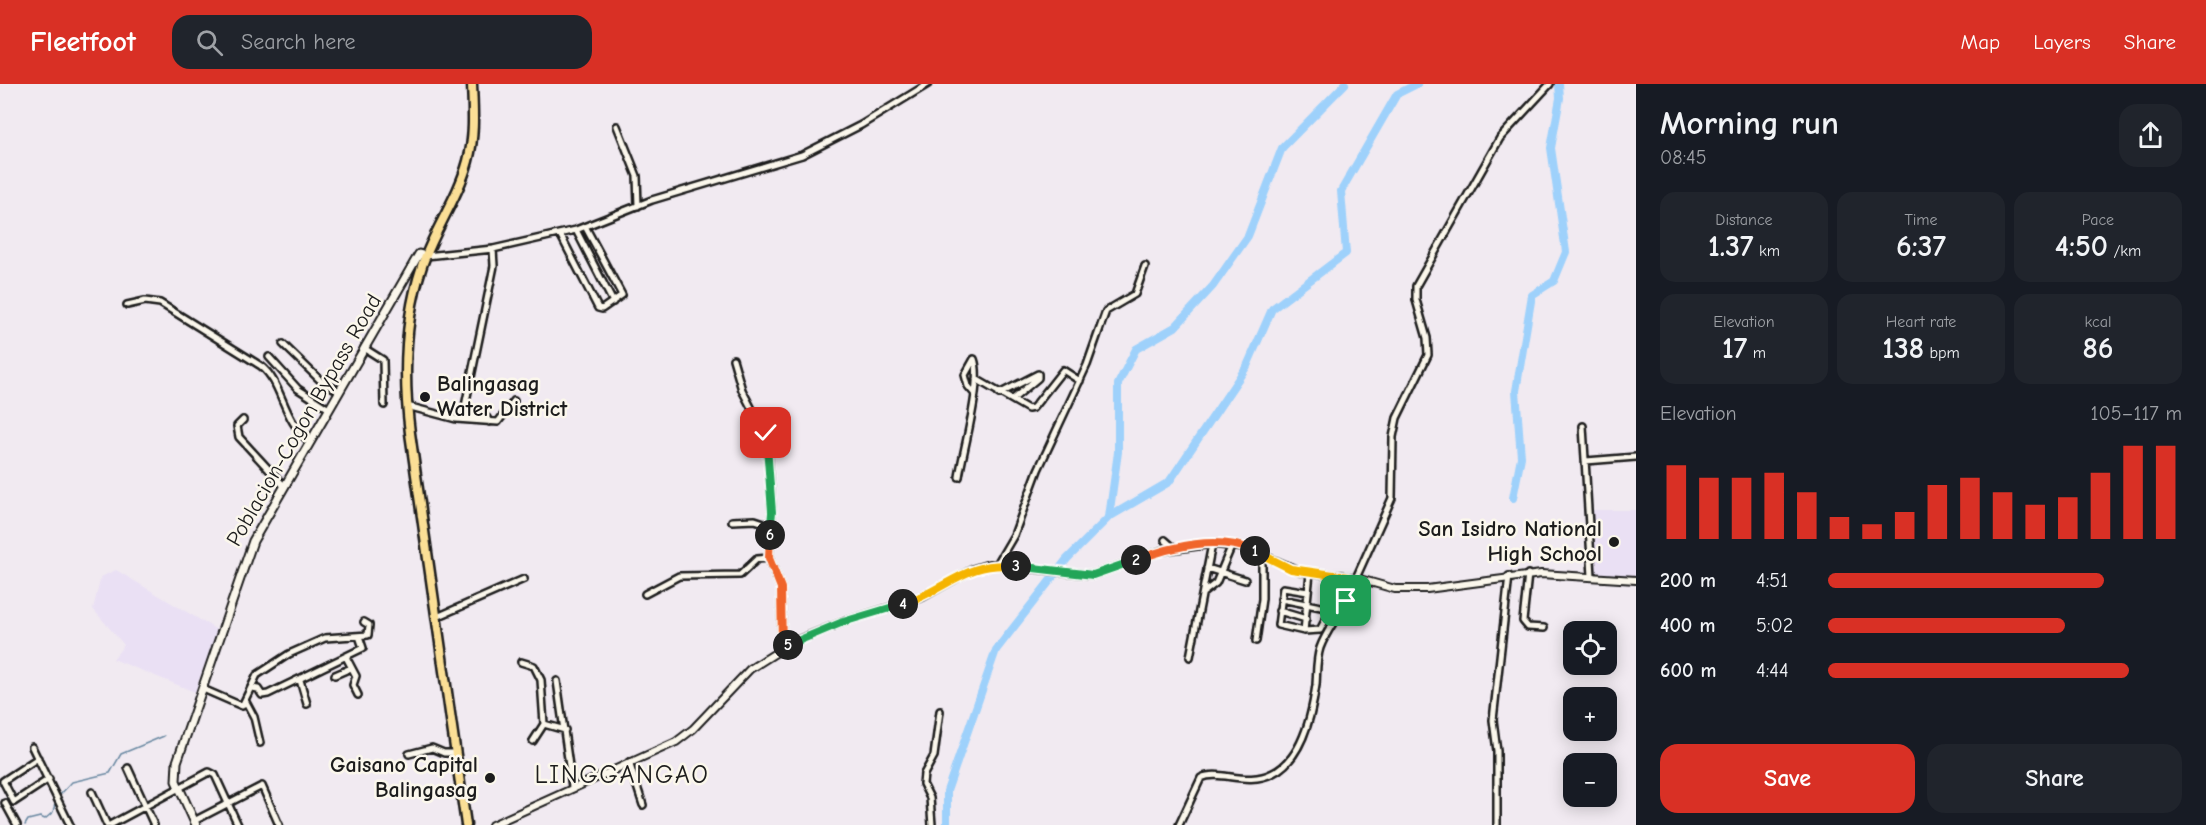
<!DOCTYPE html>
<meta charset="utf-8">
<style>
:root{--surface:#171b24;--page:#20242c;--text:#f1f3f6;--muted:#9ea1a6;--accent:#d93025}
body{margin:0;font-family:"Comic Neue",sans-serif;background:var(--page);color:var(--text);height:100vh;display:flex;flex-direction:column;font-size:22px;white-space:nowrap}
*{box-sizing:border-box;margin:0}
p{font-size:20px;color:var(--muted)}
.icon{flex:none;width:33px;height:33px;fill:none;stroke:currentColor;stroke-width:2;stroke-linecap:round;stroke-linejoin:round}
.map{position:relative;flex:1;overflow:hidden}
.panel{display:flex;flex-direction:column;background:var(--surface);width:570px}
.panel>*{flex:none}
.tools{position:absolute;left:1563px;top:537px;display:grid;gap:12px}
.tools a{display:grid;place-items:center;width:54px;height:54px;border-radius:12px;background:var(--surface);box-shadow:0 3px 15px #0003;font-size:30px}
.pin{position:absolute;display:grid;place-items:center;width:51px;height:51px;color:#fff;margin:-26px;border-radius:12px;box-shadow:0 3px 9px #0006}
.km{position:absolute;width:30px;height:30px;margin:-15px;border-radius:50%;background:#222;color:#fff;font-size:16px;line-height:30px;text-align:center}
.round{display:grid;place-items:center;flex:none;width:63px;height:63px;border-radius:18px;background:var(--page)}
.head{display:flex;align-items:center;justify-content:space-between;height:102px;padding:0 24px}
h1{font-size:33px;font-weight:800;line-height:45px}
.figures{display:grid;grid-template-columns:repeat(3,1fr);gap:9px;height:102px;padding:6px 24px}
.figures div{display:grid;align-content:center;border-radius:15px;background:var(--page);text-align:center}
.figures b{font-size:30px;font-weight:800}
.figures small{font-size:16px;font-weight:400}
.figures p{font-size:16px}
.chart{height:168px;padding:12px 24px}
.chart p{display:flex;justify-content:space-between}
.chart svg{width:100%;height:108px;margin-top:6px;stroke:var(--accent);stroke-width:6}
.primary-button{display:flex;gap:12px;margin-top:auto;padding:12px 24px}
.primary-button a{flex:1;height:69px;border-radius:18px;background:var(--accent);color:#fff;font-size:24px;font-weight:800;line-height:69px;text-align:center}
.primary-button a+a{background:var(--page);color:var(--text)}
ul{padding:0 24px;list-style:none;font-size:20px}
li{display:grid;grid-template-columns:96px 72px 1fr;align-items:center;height:45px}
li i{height:15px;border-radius:8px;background:var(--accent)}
header{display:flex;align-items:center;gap:36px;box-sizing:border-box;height:84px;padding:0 30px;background:var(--accent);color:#fff}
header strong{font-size:28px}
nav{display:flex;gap:33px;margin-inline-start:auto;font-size:21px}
.search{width:420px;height:54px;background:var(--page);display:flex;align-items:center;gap:15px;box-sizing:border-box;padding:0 21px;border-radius:18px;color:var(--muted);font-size:22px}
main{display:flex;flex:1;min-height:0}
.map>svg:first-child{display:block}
.built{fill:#eae0f4}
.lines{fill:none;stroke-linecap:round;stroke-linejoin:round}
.stream{stroke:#6a89a2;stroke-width:1.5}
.river{stroke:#9ed1fb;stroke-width:8}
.minor-casing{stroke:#1c1c1c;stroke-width:10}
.tertiary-casing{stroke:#1c1c1c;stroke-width:10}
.secondary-casing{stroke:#1c1c1c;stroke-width:11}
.trunk-casing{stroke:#1c1c1c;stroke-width:13}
.minor{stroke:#fbf7ec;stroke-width:5}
.tertiary{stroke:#fbf7ec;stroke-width:6}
.secondary{stroke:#fbf7ec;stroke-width:7}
.trunk{stroke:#fbdf96;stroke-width:8}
.split-1-casing{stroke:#fff;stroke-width:12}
.split-2-casing{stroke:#fff;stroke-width:12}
.split-3-casing{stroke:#fff;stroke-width:12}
.split-4-casing{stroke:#fff;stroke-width:12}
.split-5-casing{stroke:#fff;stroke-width:12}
.split-6-casing{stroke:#fff;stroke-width:12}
.split-7-casing{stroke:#fff;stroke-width:12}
.split-1{stroke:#f5b400;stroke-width:8}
.split-2{stroke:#f0652b;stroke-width:8}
.split-3{stroke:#22a559;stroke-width:8}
.split-4{stroke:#f5b400;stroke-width:8}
.split-5{stroke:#22a559;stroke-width:8}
.split-6{stroke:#f0652b;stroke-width:8}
.split-7{stroke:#22a559;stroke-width:8}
.poi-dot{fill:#1c1c1c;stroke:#fbf7ec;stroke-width:2}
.labels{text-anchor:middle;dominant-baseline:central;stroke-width:5;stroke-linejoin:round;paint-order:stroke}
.poi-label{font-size:22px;font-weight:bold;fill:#1c1c1c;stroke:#fbf7ec;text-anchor:end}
.street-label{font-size:22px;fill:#1c1c1c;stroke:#fbf7ec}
.quarter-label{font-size:26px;letter-spacing:1.5px;fill:#1c1c1c;stroke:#fbf7ec}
</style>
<header>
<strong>Fleetfoot</strong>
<div class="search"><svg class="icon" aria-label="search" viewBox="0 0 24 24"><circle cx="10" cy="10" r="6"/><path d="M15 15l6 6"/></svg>Search here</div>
<nav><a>Map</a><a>Layers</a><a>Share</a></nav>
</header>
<main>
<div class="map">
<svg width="1636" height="741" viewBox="0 0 1636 741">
<rect width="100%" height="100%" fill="#f1eaf1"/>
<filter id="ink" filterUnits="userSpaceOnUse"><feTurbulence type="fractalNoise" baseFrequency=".0167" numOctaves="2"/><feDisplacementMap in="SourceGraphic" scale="12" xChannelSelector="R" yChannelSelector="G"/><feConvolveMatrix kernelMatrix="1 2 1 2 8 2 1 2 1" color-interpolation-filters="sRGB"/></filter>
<g filter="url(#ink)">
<path class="built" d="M 1590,426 L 1636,426 L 1636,493 L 1595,489 Z
M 116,486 L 217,546 L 195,608 L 113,575 L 124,561 L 93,525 L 101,493 Z"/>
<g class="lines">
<path class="stream" d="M 59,712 L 72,698 L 110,689 L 121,670 L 164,652
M 25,741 L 28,736 L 40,733 L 45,735 L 53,728 L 56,716"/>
<path class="river" d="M 1513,414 L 1521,373 L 1516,307 L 1532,211 L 1554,197 L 1566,168 L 1551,64 L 1560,14 L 1559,0
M 1109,433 L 1118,368 L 1118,300 L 1136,265 L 1175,243 L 1213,202 L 1248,152 L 1282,64 L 1345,0
M 947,741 L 947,707 L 996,566 L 1067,475 L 1109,433 L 1169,398 L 1247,282 L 1272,225 L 1346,169 L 1341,107 L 1397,10 L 1417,0"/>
<defs>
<path id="minor" d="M 617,42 L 637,92 L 638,122
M 576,146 L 613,218
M 560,150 L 598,224 L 602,225 L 622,211 L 586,144
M 426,172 L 493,165 L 576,146 L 652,116 L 802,71 L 861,41 L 928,0
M 127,221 L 145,217 L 160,219 L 261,282 C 283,299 282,336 310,358
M 283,260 L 321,297 L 339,307
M 364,264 L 383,276 L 384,321
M 269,273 L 298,305 L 329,325
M 733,275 L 742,306 L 767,354 L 772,428 L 769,474 L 781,504 L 782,564
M 976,295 L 1028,325 L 1033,324 L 1063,286 L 1080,297
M 999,310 L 1038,290 L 1038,294 L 1013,315
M 407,322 L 456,335 L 498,338 L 514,317
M 243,336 L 237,342 L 239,353 L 284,402
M 489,338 L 487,334 L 466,331 L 464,327 L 494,182 L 493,165
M 1583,342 L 1592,492
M 1586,377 L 1636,373
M 959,393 C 963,366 983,298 974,275 L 965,291 L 968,302 L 974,309
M 732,437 L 755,436 L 770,441
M 1165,456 L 1174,464
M 997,480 L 1014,451 L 1038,386 L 1087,281 L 1106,227 L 1135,210 L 1145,182
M 1207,484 L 1245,496
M 1528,490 L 1523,537 L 1528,543 L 1544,544
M 1356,494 L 1392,414 L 1393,353 L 1397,334 L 1428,271 L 1427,254 L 1416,216 L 1416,202 L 1500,54 L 1550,0
M 1308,508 L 1283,504 L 1278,541 L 1304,547 L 1320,546 L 1336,516 L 1342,491
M 1203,509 L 1216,499 L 1232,461
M 645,510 L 679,492 L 740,491 L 757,475 L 769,474
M 1281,515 L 1331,525
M 1279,527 L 1306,535
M 437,533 L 524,495
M 1304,547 L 1310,489
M 1256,557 L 1262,515 L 1262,471
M 346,573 L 356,592 L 353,601 L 358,611
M 1190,573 L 1212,460
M 521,578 L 534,582 L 541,596 L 544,640 L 533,657
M 335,591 L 351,584
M 300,596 L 307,620
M 557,597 L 572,703
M 252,604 L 258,605 L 262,611 L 268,610 L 363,564 L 359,552
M 203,605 L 242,622 L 257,591 L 289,570 L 325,554 L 368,551 L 369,541 L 364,538
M 246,618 L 254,633 L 260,659
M 544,640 L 565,646
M 32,663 L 70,741
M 409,670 L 432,664 L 444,669 L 455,669
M 38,674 L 3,697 L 14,718 L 49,695
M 629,678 L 643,721
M 128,684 L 154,741
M 92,708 L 107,741
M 5,719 L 17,741
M 194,737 L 262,702 L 279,741
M 110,741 L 209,688 L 215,691 L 238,741
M 932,741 L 930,714 L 923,700 L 924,690 L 934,672 L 940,627
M 1179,741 L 1201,694 C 1221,685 1246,703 1273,689 C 1302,675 1312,630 1316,601 C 1317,589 1316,576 1320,564 C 1329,539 1351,522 1348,493
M 1497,741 L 1497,667 L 1493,636 L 1509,492"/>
<path id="tertiary" d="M 492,741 L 676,658 L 693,645 L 750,585 L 793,558 L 843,538 L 923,513 L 973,485 L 989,480 L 1093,491 L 1161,467 L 1212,460 L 1246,464 L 1300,487 L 1356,494 L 1395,505 L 1427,505 L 1541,490 L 1636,496"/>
<path id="secondary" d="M 196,741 L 176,697 L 177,678 L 253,457 L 419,170 L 426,172"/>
<path id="trunk" d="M 466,741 L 410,349 C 403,293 404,236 422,182 C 434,146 458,114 468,77 C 475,51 473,26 472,0"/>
</defs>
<use href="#minor" class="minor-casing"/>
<use href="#tertiary" class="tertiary-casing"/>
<use href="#secondary" class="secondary-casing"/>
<use href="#trunk" class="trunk-casing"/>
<use href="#minor" class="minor"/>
<use href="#tertiary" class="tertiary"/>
<use href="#secondary" class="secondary"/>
<use href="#trunk" class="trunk"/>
</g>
</g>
<g class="lines" filter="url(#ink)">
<defs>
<path id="split-1" d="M 1255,467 L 1291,485 L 1348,493 L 1346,517"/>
<path id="split-2" d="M 1136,476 C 1173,462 1217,451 1255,467"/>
<path id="split-3" d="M 1016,482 L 1093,491 L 1136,476"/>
<path id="split-4" d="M 903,520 C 948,505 966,476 1016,482"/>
<path id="split-5" d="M 788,561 L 843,538 L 903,520"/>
<path id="split-6" d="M 770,451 L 769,474 L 781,504 L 782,564 L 788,561"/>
<path id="split-7" d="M 766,349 L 772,428 L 770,451"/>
</defs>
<use href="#split-1" class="split-1-casing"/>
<use href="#split-2" class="split-2-casing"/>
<use href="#split-3" class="split-3-casing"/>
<use href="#split-4" class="split-4-casing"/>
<use href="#split-5" class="split-5-casing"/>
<use href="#split-6" class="split-6-casing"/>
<use href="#split-7" class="split-7-casing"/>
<use href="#split-1" class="split-1"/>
<use href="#split-2" class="split-2"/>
<use href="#split-3" class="split-3"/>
<use href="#split-4" class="split-4"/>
<use href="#split-5" class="split-5"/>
<use href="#split-6" class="split-6"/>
<use href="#split-7" class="split-7"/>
</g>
<g class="poi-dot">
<circle cx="425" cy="313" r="6"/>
<circle cx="1614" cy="458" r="6"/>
<circle cx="490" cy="694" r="6"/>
</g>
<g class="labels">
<g class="poi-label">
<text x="437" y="300" text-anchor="start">Balingasag<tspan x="437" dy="25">Water District</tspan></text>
<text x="1602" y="445">San Isidro National<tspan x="1602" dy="25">High School</tspan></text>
<text x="478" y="681">Gaisano Capital<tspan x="478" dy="25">Balingasag</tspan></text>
</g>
<g class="street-label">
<text transform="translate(304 336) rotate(-60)">Poblacion-Cogon Bypass Road</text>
</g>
<g class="quarter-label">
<text x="622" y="691">LINGGANGAO</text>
</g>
</g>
</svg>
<div class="tools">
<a><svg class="icon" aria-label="locate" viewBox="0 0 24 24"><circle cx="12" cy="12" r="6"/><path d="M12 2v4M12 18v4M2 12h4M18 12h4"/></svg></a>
<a>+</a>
<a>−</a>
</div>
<div class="pin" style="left:1346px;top:517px;background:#1e9e55"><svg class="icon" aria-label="arrive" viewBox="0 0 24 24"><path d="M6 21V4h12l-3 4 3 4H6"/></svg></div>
<div class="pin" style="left:766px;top:349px;background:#d93025"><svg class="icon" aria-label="check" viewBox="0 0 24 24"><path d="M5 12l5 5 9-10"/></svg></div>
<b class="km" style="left:1255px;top:467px">1</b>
<b class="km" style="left:1136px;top:476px">2</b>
<b class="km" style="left:1016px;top:482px">3</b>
<b class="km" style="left:903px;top:520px">4</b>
<b class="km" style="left:788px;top:561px">5</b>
<b class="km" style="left:770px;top:451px">6</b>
</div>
<section class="panel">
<div class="head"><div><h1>Morning run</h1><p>08:45</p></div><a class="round"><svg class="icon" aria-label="share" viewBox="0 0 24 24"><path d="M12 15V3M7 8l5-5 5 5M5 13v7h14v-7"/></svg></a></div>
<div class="figures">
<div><p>Distance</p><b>1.37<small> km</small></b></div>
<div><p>Time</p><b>6:37</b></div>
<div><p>Pace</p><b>4:50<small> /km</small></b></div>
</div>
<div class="figures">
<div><p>Elevation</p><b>17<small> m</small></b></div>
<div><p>Heart rate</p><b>138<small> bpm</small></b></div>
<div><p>kcal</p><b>86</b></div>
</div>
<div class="chart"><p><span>Elevation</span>105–117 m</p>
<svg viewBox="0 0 160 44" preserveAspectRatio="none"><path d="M5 44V14M15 44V19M25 44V19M35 44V17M45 44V25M55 44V35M65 44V38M75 44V33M85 44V22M95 44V19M105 44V25M115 44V30M125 44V27M135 44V17M145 44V6M155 44V6"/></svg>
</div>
<ul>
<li><b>200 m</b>4:51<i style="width:78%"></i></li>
<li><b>400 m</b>5:02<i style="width:67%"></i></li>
<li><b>600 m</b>4:44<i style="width:85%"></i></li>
</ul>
<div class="primary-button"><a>Save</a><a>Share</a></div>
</section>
</main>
